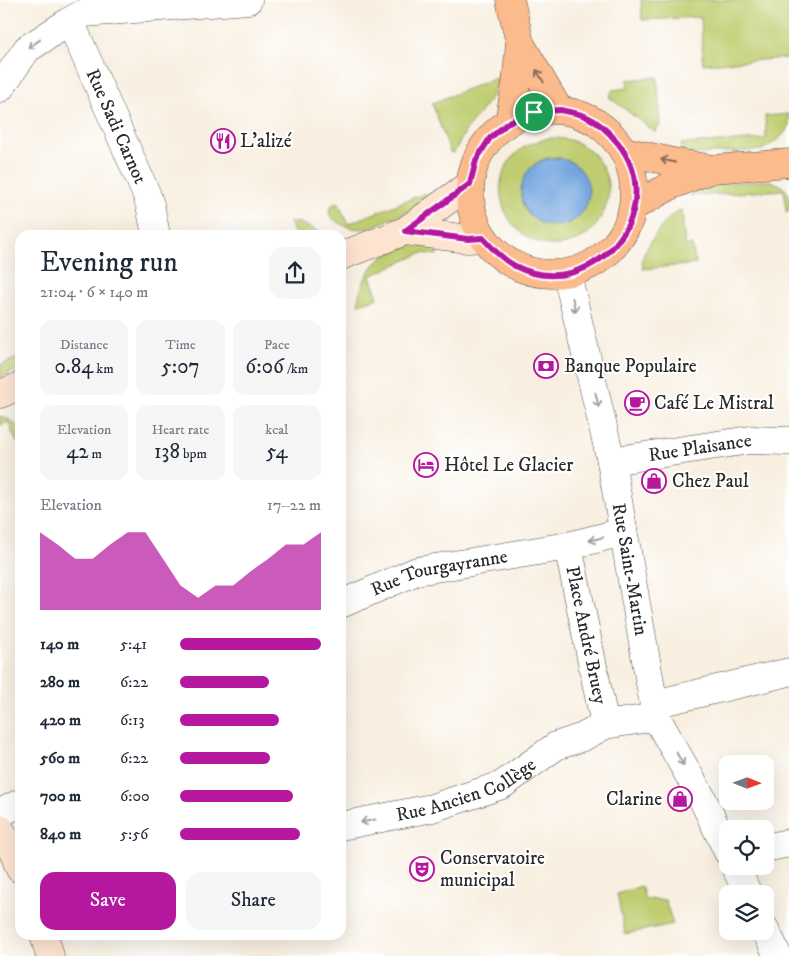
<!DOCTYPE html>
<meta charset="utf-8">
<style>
:root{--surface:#fff;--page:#f6f6f7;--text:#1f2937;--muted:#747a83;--accent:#b5179e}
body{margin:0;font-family:"IM FELL DW Pica",serif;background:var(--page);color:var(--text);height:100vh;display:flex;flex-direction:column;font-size:19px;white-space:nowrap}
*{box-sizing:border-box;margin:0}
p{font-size:16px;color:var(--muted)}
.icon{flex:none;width:28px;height:28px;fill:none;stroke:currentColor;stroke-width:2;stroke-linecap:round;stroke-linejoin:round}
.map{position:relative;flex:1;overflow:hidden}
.sheet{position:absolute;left:15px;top:230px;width:331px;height:710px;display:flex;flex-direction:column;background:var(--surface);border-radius:15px;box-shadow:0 5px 20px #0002}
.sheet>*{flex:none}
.needle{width:32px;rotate:91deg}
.controls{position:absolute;left:719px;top:755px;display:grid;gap:10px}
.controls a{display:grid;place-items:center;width:55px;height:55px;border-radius:10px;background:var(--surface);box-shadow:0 5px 20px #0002;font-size:25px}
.pin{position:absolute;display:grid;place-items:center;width:42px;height:42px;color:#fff;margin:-21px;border:2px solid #fff;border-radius:50%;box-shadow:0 1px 5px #0007}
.round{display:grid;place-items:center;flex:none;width:52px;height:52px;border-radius:15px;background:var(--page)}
.headline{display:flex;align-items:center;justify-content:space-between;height:85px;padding:0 25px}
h1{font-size:28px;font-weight:600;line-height:38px}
.stats{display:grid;grid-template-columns:repeat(3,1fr);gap:8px;height:85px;padding:5px 25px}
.stats div{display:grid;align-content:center;border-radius:12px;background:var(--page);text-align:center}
.stats b{font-size:21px;font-weight:600}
.stats small{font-size:14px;font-weight:400}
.stats p{font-size:14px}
.chart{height:140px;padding:10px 25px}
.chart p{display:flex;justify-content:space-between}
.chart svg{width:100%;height:90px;margin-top:5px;fill:var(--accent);opacity:.7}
.primary-button{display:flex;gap:10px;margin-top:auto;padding:10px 25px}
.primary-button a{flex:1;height:58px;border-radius:15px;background:var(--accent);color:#fff;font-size:20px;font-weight:600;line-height:58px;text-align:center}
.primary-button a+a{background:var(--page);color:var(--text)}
ul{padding:0 25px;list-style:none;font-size:16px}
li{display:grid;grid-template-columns:80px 60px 1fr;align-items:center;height:38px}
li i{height:12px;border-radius:6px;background:var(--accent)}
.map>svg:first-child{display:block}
.green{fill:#bfcd6f;stroke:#757c4d;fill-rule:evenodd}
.water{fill:#73a6df;stroke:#4f6885}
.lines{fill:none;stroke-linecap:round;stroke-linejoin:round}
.street-casing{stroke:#4a4846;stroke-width:29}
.secondary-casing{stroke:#4a4846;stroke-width:29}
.primary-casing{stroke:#4a4846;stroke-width:29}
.street{stroke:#fff;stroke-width:28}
.secondary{stroke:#fde4d1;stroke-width:28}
.primary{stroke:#fbbb8d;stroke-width:28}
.oneway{stroke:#a0a0a0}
.oneway2{stroke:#896c57}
.route-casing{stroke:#fff;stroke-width:10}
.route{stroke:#b5179e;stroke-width:6}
.labels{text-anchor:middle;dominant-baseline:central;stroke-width:4;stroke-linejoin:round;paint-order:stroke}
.street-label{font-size:19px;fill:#2b2b2b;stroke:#fff}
.poi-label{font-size:19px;fill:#2b2b2b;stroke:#fff;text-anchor:start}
</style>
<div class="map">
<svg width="789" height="956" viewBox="0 0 789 956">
<rect width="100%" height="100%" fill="#fff"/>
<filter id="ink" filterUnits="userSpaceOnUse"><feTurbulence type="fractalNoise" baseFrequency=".02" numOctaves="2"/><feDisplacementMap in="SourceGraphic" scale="10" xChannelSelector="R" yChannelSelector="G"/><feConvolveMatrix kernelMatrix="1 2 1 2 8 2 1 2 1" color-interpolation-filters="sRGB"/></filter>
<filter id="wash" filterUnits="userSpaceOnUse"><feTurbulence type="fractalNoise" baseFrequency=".0096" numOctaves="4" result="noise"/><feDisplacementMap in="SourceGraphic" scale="20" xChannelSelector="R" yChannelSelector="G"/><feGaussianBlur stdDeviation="1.12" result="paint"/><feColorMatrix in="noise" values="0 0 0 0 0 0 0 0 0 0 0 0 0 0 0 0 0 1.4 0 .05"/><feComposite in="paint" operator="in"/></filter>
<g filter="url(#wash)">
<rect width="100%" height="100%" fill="#f8efe0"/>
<path class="green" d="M 641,0 L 789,0 L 789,58 L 703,64 L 701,17 L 642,20 Z
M 501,76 L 489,101 L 466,130 L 454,153 L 450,152 L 432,103 Z
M 657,77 L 661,123 L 655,132 L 609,97 L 613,90 L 628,88 L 627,80 Z
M 789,114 L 789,127 L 785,132 L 779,139 L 762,150 L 683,155 L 681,144 L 766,139 L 765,116 Z
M 548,138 C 558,138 567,138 577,143 C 599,152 613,179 607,202 C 603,219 593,232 578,240 C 521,266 472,189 520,150 C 528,144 538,141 548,138 ZM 551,157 L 561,158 L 570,223 C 552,229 527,223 522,202 C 521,197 523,191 524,186 C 527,168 533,162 551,157 Z
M 771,181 L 782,186 L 789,194 L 789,211 L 786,212 L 784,190 L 691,196 L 690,188 L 739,182 Z
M 425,193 L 432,201 L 369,228 C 356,231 337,226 329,214 L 331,206 L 338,202 L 348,224 Z
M 681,210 L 682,212 L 685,246 L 692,245 L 696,264 L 643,269 C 643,265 641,260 643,257 C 646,246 670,212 681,210 Z
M 290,222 L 300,223 L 327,235 L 295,235 Z
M 422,241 L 438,244 L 437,255 L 422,253 L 370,276 L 378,298 L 359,304 C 357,297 360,292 362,286 C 374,253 393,253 422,241 Z
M 20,357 L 20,369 L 0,377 L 0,365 Z
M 0,416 L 10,420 L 20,428 L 20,441 L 17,443 L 8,422 L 0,425 Z
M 641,886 L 645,899 L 665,900 L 673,924 L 625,934 L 617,894 Z"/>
<path class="water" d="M521 192a34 34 0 1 1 68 0a34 34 0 1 1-68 0Z"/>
</g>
<g filter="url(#ink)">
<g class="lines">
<defs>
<g id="street">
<path id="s1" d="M 70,21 L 146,193 L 150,205 L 156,235"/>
<path d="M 0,88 L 27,49 L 70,21 L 84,13 L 248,0"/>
<path id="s2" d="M 567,274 L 611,461 L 656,717 L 703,800 L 728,852"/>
<path id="s3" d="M 611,461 L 750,440 L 789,441"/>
<path id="s4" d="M 568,546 L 605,725"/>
<path id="s5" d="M 341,604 L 417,571 L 568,546 L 623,532"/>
<path d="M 654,704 L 789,672"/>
<path d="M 0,813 L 20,803"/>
<path id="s6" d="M 341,826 L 432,808 L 502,785 L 556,746 L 583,737 L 605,725 L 656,717"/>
<path d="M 765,848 L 789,843"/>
<path d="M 735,866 L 748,894"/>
<path d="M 765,929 L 778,956"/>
</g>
<path id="secondary" d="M 405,231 L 468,239 L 483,238
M 341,256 L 405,231 L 470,184
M 0,394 L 20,386
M 0,829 L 12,849 L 20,869
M 44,935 L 50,956"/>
<path id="primary" d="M 520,43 L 559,110
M470 192a82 82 0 1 1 164 0a82 82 0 1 1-164 0Z
M 509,122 L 516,84 L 520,43 L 510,0
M 624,151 L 668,161 L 712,169 L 789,163
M 634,206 L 672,185 L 712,169"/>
</defs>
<use href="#street" class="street-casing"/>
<use href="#secondary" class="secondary-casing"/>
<use href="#primary" class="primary-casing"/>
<use href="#street" class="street"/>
<use href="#secondary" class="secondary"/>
<use href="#primary" class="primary"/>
</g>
<defs><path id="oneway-shaft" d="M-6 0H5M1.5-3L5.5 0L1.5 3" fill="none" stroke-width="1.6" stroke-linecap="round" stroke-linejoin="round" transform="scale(1.25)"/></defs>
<g class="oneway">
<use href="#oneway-shaft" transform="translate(34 44) rotate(144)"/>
<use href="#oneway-shaft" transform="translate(574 305) rotate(77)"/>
<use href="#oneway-shaft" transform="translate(597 400) rotate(77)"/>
<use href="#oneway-shaft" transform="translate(596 539) rotate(166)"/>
<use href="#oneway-shaft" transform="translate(680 759) rotate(61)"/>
<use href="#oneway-shaft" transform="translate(368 821) rotate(169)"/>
</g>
<g class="oneway2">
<use href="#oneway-shaft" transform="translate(540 76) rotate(-121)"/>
<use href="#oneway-shaft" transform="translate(668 161) rotate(-168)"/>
</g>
</g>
<g class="lines" filter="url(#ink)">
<defs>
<path id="route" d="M 560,110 C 568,112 578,113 585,116 C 599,122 609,132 618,143 C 672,211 591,305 515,266 C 502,259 493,249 483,238 L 468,239 L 405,231 L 470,184 L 476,160 L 490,138 L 509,122 L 534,112 Z"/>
</defs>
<use href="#route" class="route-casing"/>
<use href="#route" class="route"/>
</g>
<defs>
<symbol id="restaurant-ring" viewBox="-11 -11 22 22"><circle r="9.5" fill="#fff" stroke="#b5179e" stroke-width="1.5"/><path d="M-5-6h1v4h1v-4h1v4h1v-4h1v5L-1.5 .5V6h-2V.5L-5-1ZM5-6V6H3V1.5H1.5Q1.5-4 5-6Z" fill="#b5179e"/></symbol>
<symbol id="bank-ring" viewBox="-11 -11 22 22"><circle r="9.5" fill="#fff" stroke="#b5179e" stroke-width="1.5"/><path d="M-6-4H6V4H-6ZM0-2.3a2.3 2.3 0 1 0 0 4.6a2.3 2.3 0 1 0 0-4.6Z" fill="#b5179e"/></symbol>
<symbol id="cafe-ring" viewBox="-11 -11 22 22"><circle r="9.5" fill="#fff" stroke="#b5179e" stroke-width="1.5"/><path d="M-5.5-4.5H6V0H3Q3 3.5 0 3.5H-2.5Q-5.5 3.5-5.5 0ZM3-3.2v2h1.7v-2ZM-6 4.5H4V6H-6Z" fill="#b5179e"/></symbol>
<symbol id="hotel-ring" viewBox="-11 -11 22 22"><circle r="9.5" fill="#fff" stroke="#b5179e" stroke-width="1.5"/><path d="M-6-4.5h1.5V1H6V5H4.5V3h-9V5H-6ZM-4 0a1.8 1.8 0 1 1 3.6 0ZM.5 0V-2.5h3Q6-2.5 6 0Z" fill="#b5179e"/></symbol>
<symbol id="shop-ring" viewBox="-11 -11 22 22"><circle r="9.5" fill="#fff" stroke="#b5179e" stroke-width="1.5"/><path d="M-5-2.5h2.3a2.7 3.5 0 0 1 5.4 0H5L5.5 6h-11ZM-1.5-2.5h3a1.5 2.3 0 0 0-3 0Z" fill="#b5179e"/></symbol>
<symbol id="theatre-ring" viewBox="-11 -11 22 22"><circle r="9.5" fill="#fff" stroke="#b5179e" stroke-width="1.5"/><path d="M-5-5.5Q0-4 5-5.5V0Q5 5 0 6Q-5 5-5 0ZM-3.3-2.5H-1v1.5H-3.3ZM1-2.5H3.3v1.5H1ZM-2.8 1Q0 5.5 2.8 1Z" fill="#b5179e"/></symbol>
</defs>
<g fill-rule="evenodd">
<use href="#restaurant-ring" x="209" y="127" width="28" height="28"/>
<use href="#bank-ring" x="532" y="352" width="28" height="28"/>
<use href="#cafe-ring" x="623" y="389" width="28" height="28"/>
<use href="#hotel-ring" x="412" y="451" width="28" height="28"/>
<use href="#shop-ring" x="640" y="467" width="28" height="28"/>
<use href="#shop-ring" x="666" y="785" width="28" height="28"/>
<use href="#theatre-ring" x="408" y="855" width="28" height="28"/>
</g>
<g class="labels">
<g class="street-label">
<text stroke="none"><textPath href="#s1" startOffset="115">Rue Sadi Carnot</textPath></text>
<text stroke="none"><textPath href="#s3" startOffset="90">Rue Plaisance</textPath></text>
<text stroke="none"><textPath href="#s2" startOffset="302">Rue Saint-Martin</textPath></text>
<text stroke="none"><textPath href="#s5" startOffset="104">Rue Tourgayranne</textPath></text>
<text stroke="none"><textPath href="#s4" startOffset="91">Place André Bruey</textPath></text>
<text stroke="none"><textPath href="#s6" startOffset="131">Rue Ancien Collège</textPath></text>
</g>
<g class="poi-label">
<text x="240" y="141">L'alizé</text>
<text x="564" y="366">Banque Populaire</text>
<text x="654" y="403">Café Le Mistral</text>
<text x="444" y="465">Hôtel Le Glacier</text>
<text x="672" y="481">Chez Paul</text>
<text x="662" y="799" text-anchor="end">Clarine</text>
<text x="440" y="858">Conservatoire<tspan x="440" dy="22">municipal</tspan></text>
</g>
</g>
</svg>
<div class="controls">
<a><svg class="needle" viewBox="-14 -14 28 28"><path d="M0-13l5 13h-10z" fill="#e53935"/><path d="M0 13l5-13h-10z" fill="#747a83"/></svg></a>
<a><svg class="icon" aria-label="locate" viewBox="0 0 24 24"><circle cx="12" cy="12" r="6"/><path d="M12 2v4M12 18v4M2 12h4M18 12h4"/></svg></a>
<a><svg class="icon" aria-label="layers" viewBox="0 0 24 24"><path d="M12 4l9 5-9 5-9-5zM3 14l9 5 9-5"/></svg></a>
</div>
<div class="pin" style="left:534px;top:112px;background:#1e9e55"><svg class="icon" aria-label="arrive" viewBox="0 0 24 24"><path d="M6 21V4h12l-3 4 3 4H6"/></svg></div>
<section class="sheet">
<div class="headline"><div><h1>Evening run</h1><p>21:04 · 6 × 140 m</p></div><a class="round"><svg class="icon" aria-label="share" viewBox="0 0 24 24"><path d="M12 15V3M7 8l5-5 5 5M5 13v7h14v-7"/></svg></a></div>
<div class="stats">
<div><p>Distance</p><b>0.84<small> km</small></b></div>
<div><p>Time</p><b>5:07</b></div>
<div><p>Pace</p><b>6:06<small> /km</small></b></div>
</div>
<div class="stats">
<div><p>Elevation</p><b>42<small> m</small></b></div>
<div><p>Heart rate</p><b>138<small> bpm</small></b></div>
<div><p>kcal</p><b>54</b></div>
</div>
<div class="chart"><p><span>Elevation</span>17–22 m</p>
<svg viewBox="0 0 160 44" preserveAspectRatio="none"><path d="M0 44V6L10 12L20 19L30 19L40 12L50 6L60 6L70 19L80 32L90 38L100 32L110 32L120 25L130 19L140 12L150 12L160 6V44z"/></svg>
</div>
<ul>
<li><b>140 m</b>5:41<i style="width:100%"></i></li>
<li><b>280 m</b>6:22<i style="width:63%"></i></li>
<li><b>420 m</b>6:13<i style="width:70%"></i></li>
<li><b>560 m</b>6:22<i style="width:64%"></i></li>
<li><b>700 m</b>6:00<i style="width:80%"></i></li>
<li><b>840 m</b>5:56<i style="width:85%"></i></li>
</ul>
<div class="primary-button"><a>Save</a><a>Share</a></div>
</section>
</div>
